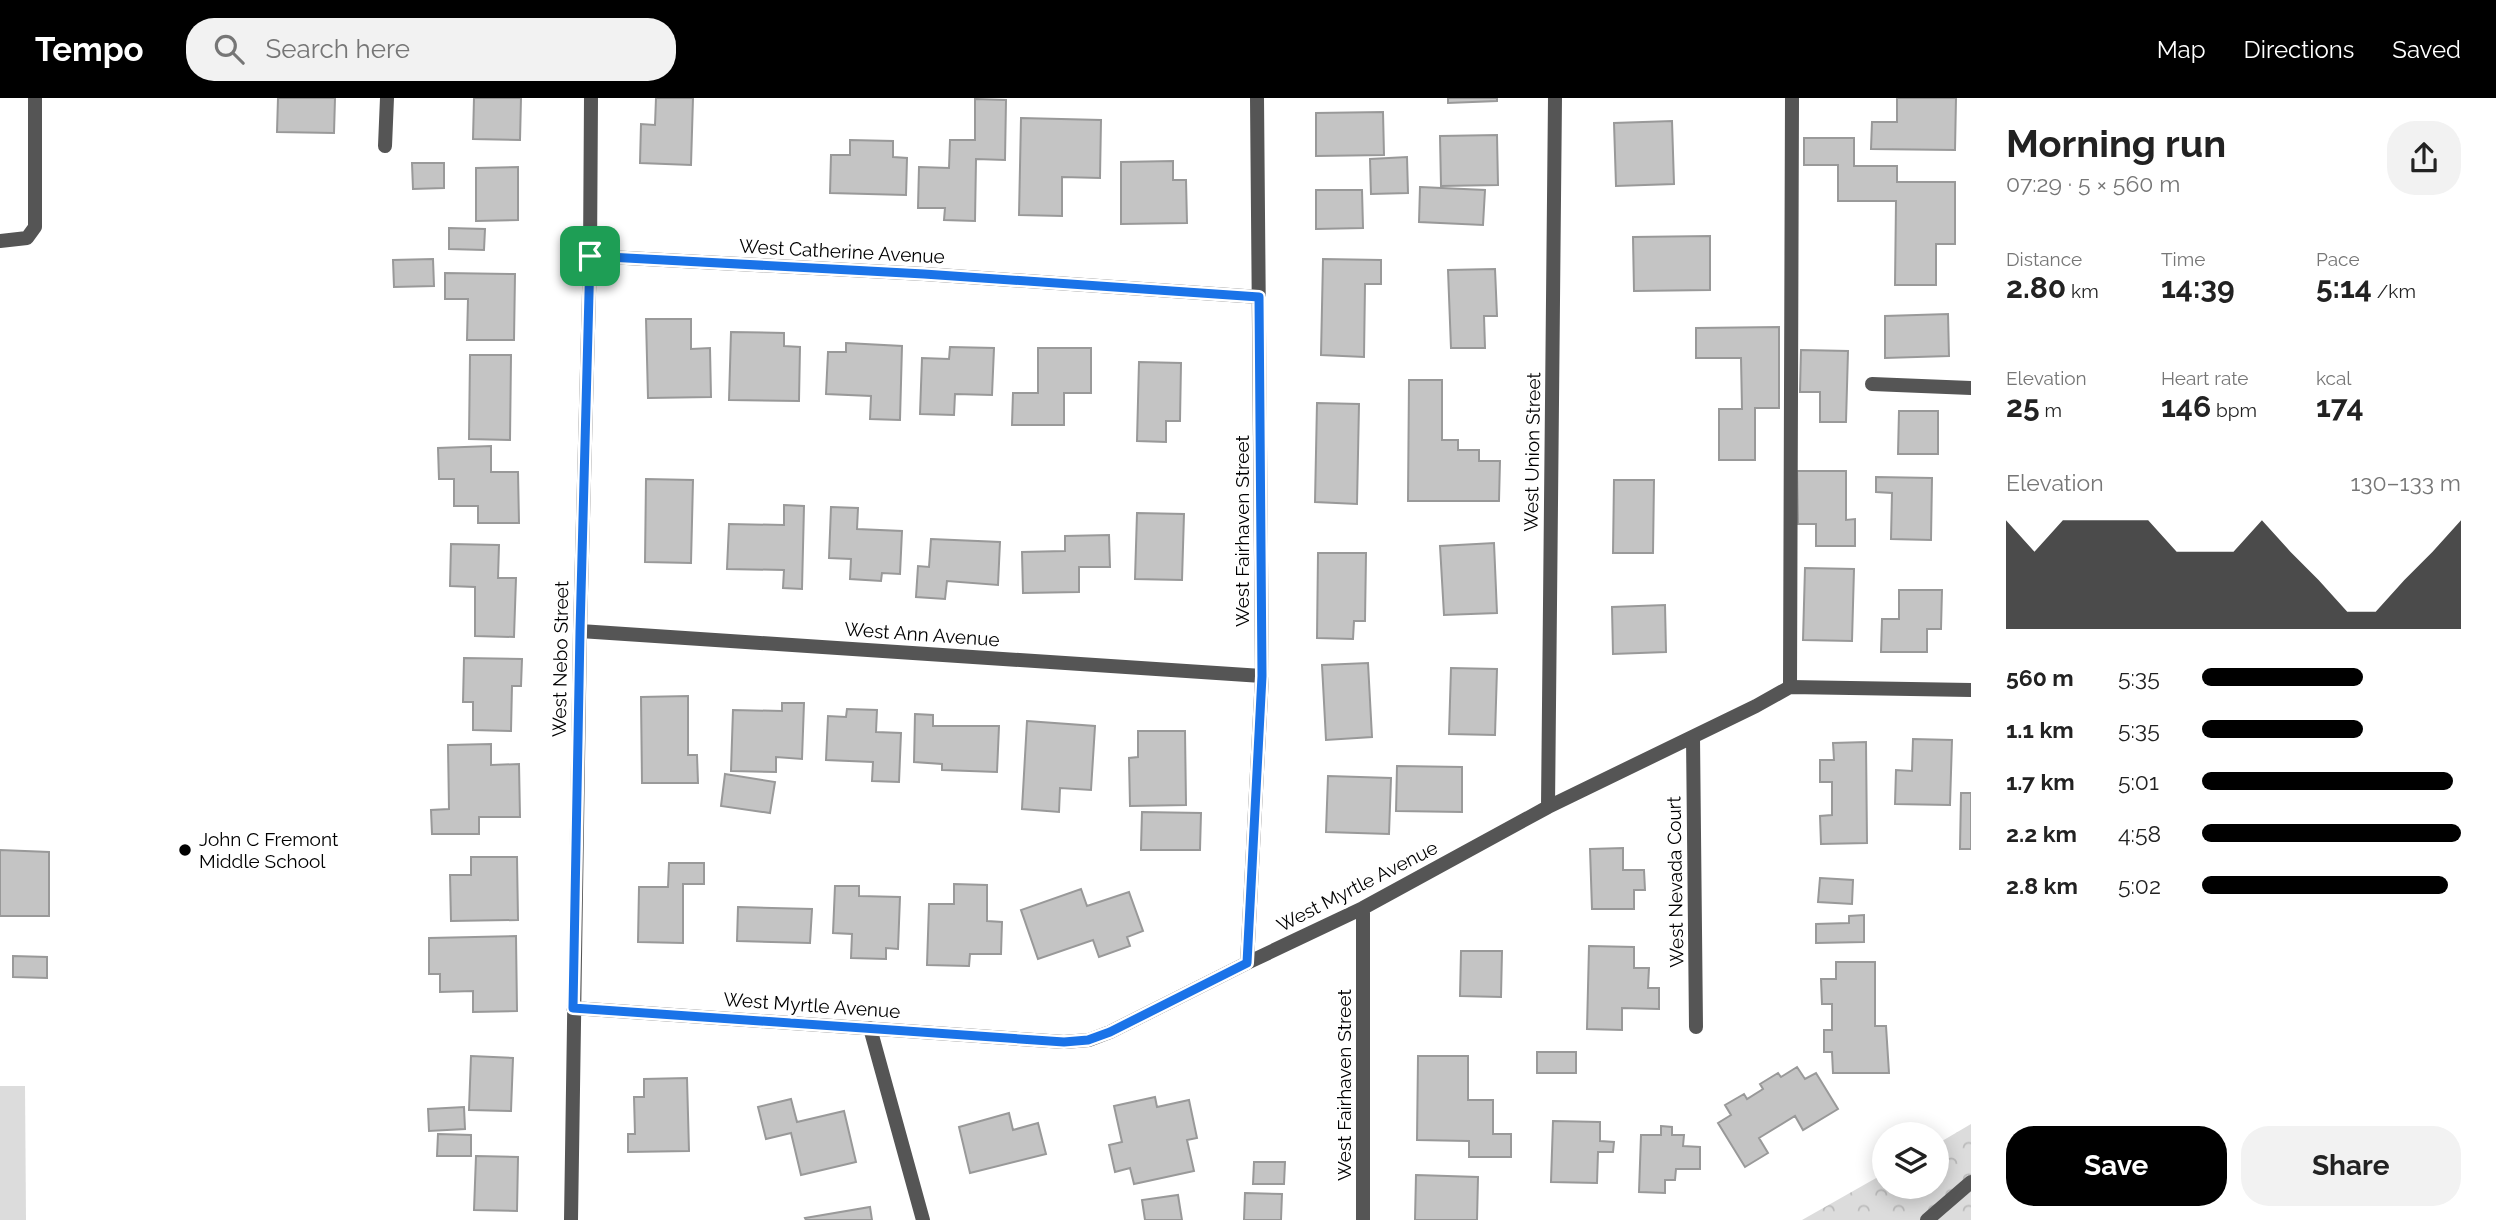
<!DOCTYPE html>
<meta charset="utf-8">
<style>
:root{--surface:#fff;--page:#f2f2f2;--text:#222;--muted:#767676;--accent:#000}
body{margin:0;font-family:Raleway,sans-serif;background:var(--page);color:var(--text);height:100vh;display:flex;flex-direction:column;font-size:26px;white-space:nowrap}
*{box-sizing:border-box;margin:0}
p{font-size:23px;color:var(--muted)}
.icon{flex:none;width:38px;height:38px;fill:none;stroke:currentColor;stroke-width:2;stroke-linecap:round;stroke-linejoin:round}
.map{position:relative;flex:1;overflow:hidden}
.details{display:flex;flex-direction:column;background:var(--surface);width:525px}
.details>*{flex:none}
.fabs{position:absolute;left:1872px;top:1024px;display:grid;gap:14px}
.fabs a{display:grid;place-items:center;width:77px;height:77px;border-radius:50%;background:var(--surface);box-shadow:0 4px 18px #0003;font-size:35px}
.pin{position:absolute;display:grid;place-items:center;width:60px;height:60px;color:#fff;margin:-30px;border-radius:14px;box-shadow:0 4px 10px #0006}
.round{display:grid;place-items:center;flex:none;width:74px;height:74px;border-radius:28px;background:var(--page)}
.overview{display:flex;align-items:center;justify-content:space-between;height:119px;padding:0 35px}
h1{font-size:38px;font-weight:700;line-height:52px}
.metrics{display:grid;grid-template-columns:repeat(3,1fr);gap:10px;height:119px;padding:7px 35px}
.metrics div{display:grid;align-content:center}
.metrics b{font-size:30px;font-weight:700}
.metrics small{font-size:19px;font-weight:400}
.metrics p{font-size:19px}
.chart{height:196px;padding:14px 35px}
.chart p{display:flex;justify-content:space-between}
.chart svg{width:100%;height:126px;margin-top:7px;fill:var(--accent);opacity:.7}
.cta{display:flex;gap:14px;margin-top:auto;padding:14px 35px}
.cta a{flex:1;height:80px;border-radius:28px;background:var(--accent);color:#fff;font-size:28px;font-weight:700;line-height:80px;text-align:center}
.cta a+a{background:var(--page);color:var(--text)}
ul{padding:0 35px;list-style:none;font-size:23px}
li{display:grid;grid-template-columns:112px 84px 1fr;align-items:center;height:52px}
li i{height:18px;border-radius:9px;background:var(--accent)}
header{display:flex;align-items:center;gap:42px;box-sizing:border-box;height:98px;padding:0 35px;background:var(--accent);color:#fff}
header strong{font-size:33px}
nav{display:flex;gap:38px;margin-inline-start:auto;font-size:24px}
.search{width:490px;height:63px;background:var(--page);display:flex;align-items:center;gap:18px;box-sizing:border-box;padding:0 24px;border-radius:28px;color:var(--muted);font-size:26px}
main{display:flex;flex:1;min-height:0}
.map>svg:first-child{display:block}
.forest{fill:url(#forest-crowns)}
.park{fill:#dcdcdc}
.building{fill:#c4c4c4;stroke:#999;stroke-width:2}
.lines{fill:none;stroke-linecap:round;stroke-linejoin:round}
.lane{stroke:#555;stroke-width:14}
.street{stroke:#555;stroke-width:14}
.route-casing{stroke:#fff;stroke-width:14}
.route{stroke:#1a73e8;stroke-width:9}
.poi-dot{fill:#000;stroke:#fff;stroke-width:2.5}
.labels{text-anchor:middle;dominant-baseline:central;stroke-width:7;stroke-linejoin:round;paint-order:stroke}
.street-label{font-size:19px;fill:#000;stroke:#fff}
.poi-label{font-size:19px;fill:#000;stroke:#fff;text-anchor:start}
</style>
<header>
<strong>Tempo</strong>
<div class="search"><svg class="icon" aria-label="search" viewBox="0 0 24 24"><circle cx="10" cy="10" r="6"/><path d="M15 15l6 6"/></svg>Search here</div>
<nav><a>Map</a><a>Directions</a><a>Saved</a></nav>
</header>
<main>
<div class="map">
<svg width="1971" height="1122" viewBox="0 0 1971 1122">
<defs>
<pattern id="forest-crowns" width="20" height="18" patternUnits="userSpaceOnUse" patternTransform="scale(1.75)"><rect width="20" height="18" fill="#dcdcdc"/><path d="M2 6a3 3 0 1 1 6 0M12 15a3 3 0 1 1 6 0" fill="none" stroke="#bbb"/></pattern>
</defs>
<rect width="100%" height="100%" fill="#fff"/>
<path class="forest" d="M 1971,1026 L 1971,1122 L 1802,1122 L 1885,1075 L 1885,1088 L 1937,1088 L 1937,1046 Z"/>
<path class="park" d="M 0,988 L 25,988 L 26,1122 L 0,1122 Z"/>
<path class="building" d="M 278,0 L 335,0 L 334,35 L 277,34 Z
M 474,0 L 521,0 L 520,42 L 473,41 Z
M 656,0 L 693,0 L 691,67 L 640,65 L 641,26 L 655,27 Z
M 1448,0 L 1497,0 L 1497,3 L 1448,5 Z
M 1897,0 L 1956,0 L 1955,52 L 1871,51 L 1872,24 L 1897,24 Z
M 975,1 L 1006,2 L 1005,62 L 976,61 L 975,123 L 944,122 L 945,110 L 918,110 L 919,69 L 949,70 L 950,42 L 975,42 Z
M 1383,14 L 1384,57 L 1316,58 L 1316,15 Z
M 1021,20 L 1101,22 L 1100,80 L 1062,79 L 1062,118 L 1019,117 Z
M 1672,23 L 1674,86 L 1616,88 L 1614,25 Z
M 1497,37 L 1498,87 L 1441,88 L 1440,38 Z
M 1804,40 L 1854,40 L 1854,68 L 1897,68 L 1897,84 L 1955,84 L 1955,146 L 1936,146 L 1936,187 L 1895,187 L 1896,103 L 1838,103 L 1838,67 L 1804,67 Z
M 850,42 L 893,43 L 893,59 L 907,60 L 906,97 L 830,95 L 831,57 L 850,57 Z
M 1407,59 L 1408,95 L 1371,96 L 1370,61 Z
M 1173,63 L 1173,82 L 1186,82 L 1187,125 L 1121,126 L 1121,64 Z
M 412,65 L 444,65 L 444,90 L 413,91 Z
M 518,69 L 518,122 L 476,123 L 476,70 Z
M 1420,89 L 1485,92 L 1483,127 L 1419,124 Z
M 1316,92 L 1362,92 L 1363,130 L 1316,131 Z
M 449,130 L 485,131 L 484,152 L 449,151 Z
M 1710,138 L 1710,192 L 1634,193 L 1633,139 Z
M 433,161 L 434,188 L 394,189 L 393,162 Z
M 1323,161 L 1381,162 L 1381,186 L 1365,186 L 1364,259 L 1321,257 Z
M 1495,171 L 1497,218 L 1484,218 L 1485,250 L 1451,250 L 1448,172 Z
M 445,175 L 515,176 L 514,242 L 467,242 L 468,201 L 445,201 Z
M 1948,216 L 1949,258 L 1885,260 L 1885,218 Z
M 646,221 L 691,221 L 691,251 L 710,250 L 711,299 L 648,300 Z
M 1779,229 L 1779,310 L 1755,310 L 1755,362 L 1719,362 L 1719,311 L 1742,311 L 1741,260 L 1696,260 L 1696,230 Z
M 731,234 L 784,235 L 784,248 L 800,249 L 799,303 L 729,302 Z
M 846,245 L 902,248 L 900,322 L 870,321 L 871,298 L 826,296 L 828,254 L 846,254 Z
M 950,249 L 994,250 L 992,297 L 955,296 L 954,317 L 920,316 L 922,260 L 949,261 Z
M 1038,250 L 1091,250 L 1091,295 L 1064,295 L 1064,327 L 1012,327 L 1013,295 L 1038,295 Z
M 1801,252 L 1848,253 L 1846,324 L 1820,324 L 1820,294 L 1800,294 Z
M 470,257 L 511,257 L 510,342 L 469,341 Z
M 1139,264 L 1181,265 L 1180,323 L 1166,323 L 1166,344 L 1137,343 Z
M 1409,282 L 1442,282 L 1442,342 L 1458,342 L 1458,352 L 1479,352 L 1479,363 L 1500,363 L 1499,403 L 1408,403 Z
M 1317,305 L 1359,306 L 1357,406 L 1315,404 Z
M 1899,313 L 1938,313 L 1938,356 L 1898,356 Z
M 491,348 L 491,374 L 518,374 L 519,425 L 478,425 L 478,408 L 454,408 L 454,381 L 439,381 L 438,350 Z
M 1797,373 L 1846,373 L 1846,422 L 1855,421 L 1855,448 L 1816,448 L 1816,426 L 1798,426 Z
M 1876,379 L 1932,380 L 1931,442 L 1891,441 L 1892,395 L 1876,394 Z
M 646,381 L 693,382 L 691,465 L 645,464 Z
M 1614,382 L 1654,382 L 1653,455 L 1613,455 Z
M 784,407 L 804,408 L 802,491 L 783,490 L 784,472 L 727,471 L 729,426 L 784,427 Z
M 831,409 L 858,410 L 857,431 L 902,433 L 900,476 L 882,475 L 881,483 L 850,481 L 851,461 L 829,460 Z
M 1137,415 L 1184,416 L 1182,482 L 1135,481 Z
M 1109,437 L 1110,469 L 1079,469 L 1079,494 L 1023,495 L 1022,454 L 1065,453 L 1065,438 Z
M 931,441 L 1000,444 L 998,487 L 947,483 L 945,501 L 916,499 L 918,468 L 929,469 Z
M 1494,445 L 1497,515 L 1444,517 L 1440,448 Z
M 451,446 L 499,447 L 498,480 L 516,480 L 514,539 L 475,538 L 475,489 L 450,488 Z
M 1318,455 L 1366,455 L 1365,523 L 1354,523 L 1353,541 L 1317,540 Z
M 1805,470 L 1854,471 L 1852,543 L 1803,542 Z
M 1899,492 L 1942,492 L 1941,531 L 1927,531 L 1927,554 L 1881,554 L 1882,521 L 1899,521 Z
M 1665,507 L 1666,554 L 1613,556 L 1612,509 Z
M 464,560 L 522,561 L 521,588 L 512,588 L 511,633 L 473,632 L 473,604 L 463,604 Z
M 1368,565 L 1372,639 L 1326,642 L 1322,567 Z
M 1451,570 L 1497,571 L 1495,637 L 1449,636 Z
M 688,598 L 688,657 L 697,657 L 698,685 L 642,685 L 641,599 Z
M 782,605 L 804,605 L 802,661 L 776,659 L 776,674 L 731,673 L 733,612 L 782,613 Z
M 847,611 L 877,612 L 876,634 L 901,635 L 899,684 L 872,683 L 873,664 L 826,662 L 828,618 L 846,619 Z
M 915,616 L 933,617 L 933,628 L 999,628 L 997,674 L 942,672 L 942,666 L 914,664 Z
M 1027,623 L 1095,628 L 1091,692 L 1060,690 L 1059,714 L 1022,711 Z
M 1138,633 L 1185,633 L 1186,707 L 1130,708 L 1129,660 L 1138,659 Z
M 1913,641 L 1952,642 L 1950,707 L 1895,706 L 1896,672 L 1912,673 Z
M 1866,644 L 1867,745 L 1821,746 L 1820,718 L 1832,717 L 1832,684 L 1820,684 L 1820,662 L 1834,662 L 1833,645 Z
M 491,646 L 491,667 L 519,666 L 520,719 L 479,719 L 479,736 L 432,736 L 431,712 L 449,711 L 448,647 Z
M 1397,668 L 1462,669 L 1462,714 L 1396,713 Z
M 725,676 L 775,684 L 770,715 L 721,708 Z
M 1328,678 L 1391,680 L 1389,736 L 1326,734 Z
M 1961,695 L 1971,695 L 1971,751 L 1960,751 Z
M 1142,714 L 1201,715 L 1200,752 L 1141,752 Z
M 1623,750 L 1623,772 L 1644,772 L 1645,792 L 1634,792 L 1634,811 L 1592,811 L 1590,751 Z
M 0,752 L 49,754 L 49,818 L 0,818 Z
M 471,759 L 517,759 L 518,822 L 451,823 L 450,777 L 471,777 Z
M 669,765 L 704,765 L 704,786 L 683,786 L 683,845 L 638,844 L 639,789 L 668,789 Z
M 1820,780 L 1853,782 L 1852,806 L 1818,804 Z
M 954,786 L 987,787 L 987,823 L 1002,824 L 1001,856 L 970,856 L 969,868 L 927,867 L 929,806 L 954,806 Z
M 835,788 L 859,788 L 859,798 L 900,799 L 898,851 L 886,850 L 886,861 L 851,860 L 852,836 L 833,835 Z
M 1081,791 L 1087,808 L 1129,794 L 1143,833 L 1127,839 L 1130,848 L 1099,859 L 1093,842 L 1038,861 L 1021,812 Z
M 738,809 L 812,811 L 810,845 L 737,843 Z
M 1864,817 L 1864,844 L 1816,845 L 1816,826 L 1849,825 L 1849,818 Z
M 516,838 L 517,913 L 473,914 L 473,893 L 440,894 L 440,876 L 429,876 L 429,840 Z
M 1589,848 L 1634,849 L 1634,870 L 1649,870 L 1648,890 L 1659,890 L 1659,911 L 1622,910 L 1622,932 L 1587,931 Z
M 1461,853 L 1502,853 L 1501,899 L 1460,898 Z
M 13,858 L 47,859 L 47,880 L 13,879 Z
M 1836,864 L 1875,864 L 1875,928 L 1886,928 L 1889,975 L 1833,975 L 1832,954 L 1824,954 L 1824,932 L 1832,932 L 1832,906 L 1822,906 L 1821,881 L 1836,881 Z
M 1537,954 L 1576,954 L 1576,975 L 1537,975 Z
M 471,958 L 513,960 L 511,1013 L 469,1012 Z
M 1418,958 L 1468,958 L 1468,1002 L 1493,1002 L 1493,1036 L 1511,1036 L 1511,1059 L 1469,1059 L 1469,1043 L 1417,1042 Z
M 1797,969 L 1805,981 L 1816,975 L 1838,1011 L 1803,1032 L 1795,1018 L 1759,1040 L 1768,1055 L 1745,1069 L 1718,1025 L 1731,1017 L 1725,1007 L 1744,996 L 1747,1001 L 1763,991 L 1760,986 L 1778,975 L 1781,979 Z
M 687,980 L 689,1053 L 628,1054 L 628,1036 L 635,1036 L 634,999 L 644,999 L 644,981 Z
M 1155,999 L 1157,1009 L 1189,1002 L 1197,1040 L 1187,1042 L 1194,1073 L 1134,1086 L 1130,1070 L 1115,1074 L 1109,1047 L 1122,1044 L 1114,1008 Z
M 791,1001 L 797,1024 L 844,1013 L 856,1064 L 801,1077 L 791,1035 L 766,1041 L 758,1009 Z
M 464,1009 L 465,1031 L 429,1033 L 428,1011 Z
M 1009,1015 L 1013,1032 L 1038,1025 L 1046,1056 L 970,1075 L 959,1029 Z
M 1553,1023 L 1600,1024 L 1600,1043 L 1614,1044 L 1613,1054 L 1598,1054 L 1597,1085 L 1551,1084 Z
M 1661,1028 L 1672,1029 L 1672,1037 L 1684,1037 L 1683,1048 L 1700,1049 L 1700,1071 L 1676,1071 L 1675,1082 L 1665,1082 L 1665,1095 L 1639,1094 L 1641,1037 L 1661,1037 Z
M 438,1036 L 471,1037 L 471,1058 L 437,1058 Z
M 476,1058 L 518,1059 L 517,1113 L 474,1112 Z
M 1254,1064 L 1285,1064 L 1284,1086 L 1253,1086 Z
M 1416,1077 L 1478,1079 L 1477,1122 L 1415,1122 Z
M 1245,1095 L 1282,1096 L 1281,1122 L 1244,1122 Z
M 1178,1097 L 1182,1122 L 1145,1122 L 1142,1102 Z
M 870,1109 L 872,1122 L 806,1122 L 805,1120 Z"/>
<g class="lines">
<path class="lane" d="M 385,48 L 387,0
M 0,143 L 27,140 L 35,129 L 35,0
M 1790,589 L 1792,0"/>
<path class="street" d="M 590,158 L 924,176 L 1259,199
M 1872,286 L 1971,290
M 580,533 L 1262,578
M 1693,639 L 1696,929
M 1548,709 L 1555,0
M 1363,810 L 1363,1122
M 1247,865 L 1262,578 L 1257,0
M 573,910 L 1064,944 L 1089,942 L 1110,934 L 1247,865 L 1363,810 L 1548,709 L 1756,608 L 1790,589 L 1971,592
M 870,930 L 923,1122
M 571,1122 L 580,533 L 590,158 L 591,0
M 1927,1122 L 1971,1084"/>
</g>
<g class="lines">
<defs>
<path id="route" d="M 590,158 L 924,176 L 1259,199 L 1262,578 L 1247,865 L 1110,934 L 1088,942 L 1064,944 L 573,910 L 580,533 Z"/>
</defs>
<use href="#route" class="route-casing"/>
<use href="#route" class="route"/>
</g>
<circle class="poi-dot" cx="185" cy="752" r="7"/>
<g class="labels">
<g class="street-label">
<text transform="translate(842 153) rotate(3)">West Catherine Avenue</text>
<text transform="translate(1532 354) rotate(-89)">West Union Street</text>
<text transform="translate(1242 433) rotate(-90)">West Fairhaven Street</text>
<text transform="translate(922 536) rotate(4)">West Ann Avenue</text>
<text transform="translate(560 561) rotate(-89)">West Nebo Street</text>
<text transform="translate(1675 784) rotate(-91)">West Nevada Court</text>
<text transform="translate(1357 788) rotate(-27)">West Myrtle Avenue</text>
<text transform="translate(812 907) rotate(4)">West Myrtle Avenue</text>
<text transform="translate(1344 987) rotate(-90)">West Fairhaven Street</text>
</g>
<g class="poi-label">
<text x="199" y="741">John C Fremont<tspan x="199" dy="22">Middle School</tspan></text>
</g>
</g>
</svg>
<div class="fabs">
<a><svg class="icon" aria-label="layers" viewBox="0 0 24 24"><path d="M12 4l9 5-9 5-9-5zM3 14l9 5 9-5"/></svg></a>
</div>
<div class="pin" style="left:590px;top:158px;background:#1e9e55"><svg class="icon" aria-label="arrive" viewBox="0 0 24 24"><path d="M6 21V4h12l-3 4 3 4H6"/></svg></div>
</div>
<section class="details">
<div class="overview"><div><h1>Morning run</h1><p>07:29 · 5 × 560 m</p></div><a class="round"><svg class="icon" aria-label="share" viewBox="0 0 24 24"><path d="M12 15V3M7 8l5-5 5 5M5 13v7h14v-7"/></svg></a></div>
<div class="metrics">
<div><p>Distance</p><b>2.80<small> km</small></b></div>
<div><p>Time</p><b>14:39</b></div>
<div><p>Pace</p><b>5:14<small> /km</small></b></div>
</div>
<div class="metrics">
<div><p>Elevation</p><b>25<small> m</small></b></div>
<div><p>Heart rate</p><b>146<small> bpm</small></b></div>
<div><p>kcal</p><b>174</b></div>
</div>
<div class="chart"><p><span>Elevation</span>130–133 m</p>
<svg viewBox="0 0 160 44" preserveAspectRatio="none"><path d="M0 44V6L10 17L20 6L30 6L40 6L50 6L60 17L70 17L80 17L90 6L100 17L110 27L120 38L130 38L140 27L150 17L160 6V44z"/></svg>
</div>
<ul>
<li><b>560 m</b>5:35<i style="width:62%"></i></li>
<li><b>1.1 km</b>5:35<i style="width:62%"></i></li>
<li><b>1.7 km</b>5:01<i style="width:97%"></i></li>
<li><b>2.2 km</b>4:58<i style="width:100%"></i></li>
<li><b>2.8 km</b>5:02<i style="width:95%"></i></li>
</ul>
<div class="cta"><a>Save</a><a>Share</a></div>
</section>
</main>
